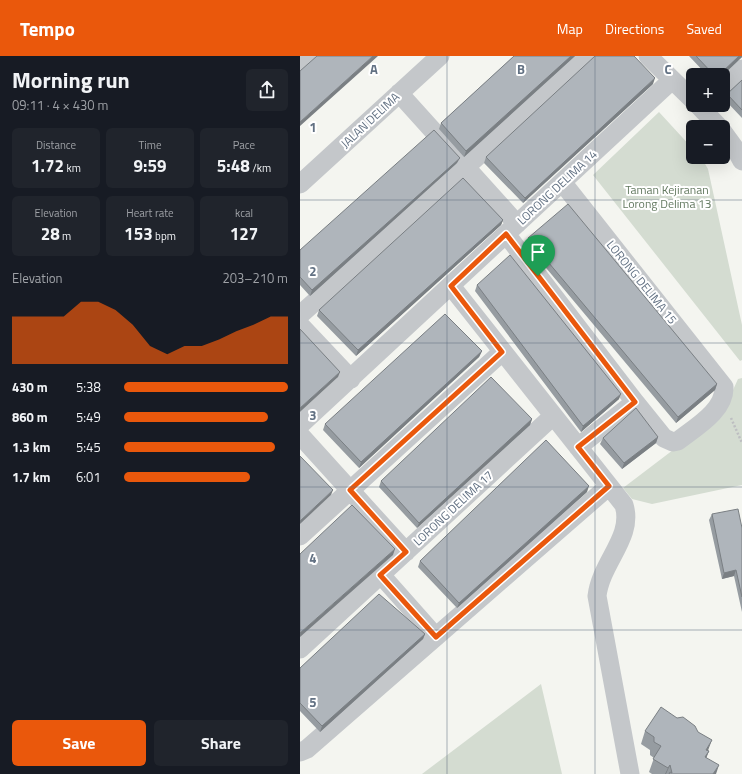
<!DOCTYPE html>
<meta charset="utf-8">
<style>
:root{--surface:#171b24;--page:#20242c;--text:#f1f3f6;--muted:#9ea1a6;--accent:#ea580c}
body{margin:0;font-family:"Titillium Web",sans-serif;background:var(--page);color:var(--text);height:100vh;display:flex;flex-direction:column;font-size:15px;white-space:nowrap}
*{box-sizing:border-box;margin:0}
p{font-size:13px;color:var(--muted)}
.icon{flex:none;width:22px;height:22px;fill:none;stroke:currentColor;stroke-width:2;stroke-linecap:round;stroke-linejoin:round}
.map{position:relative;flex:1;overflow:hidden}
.details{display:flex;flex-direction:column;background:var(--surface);width:300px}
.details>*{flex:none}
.fabs{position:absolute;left:386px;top:12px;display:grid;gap:8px}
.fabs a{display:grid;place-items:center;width:44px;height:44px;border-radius:6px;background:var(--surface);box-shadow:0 4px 16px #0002;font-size:20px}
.pin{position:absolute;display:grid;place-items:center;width:34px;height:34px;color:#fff;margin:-41px -17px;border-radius:50% 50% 50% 0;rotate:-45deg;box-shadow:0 0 4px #0007}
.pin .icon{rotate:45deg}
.round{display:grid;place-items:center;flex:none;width:42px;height:42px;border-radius:6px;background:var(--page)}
.headline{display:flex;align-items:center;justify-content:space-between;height:68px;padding:0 12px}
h1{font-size:22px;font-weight:700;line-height:30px}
.stats{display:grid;grid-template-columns:repeat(3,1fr);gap:6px;height:68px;padding:4px 12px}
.stats div{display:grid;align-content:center;border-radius:6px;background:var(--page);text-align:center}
.stats b{font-size:17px;font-weight:700}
.stats small{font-size:11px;font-weight:400}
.stats p{font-size:11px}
.chart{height:112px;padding:8px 12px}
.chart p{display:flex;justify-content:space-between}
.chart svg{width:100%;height:72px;margin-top:4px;fill:var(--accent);opacity:.7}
.action{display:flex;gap:8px;margin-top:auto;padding:8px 12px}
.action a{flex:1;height:46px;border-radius:6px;background:var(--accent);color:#fff;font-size:16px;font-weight:700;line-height:46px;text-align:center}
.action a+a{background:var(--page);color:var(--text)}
ul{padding:0 12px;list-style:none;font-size:13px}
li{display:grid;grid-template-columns:64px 48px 1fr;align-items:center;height:30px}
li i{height:10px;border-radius:5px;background:var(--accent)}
header{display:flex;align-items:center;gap:24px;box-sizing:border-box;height:56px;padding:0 20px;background:var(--accent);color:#fff}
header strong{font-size:19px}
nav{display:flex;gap:22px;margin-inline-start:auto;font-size:14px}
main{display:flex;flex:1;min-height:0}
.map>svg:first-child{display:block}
.green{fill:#d4dcd1}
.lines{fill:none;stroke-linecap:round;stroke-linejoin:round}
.path{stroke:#bdbec1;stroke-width:2.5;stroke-dasharray:2 2;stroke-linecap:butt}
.minor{stroke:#c4c7ca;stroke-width:19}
.wall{fill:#969ca1}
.shaded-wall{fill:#7a7f83}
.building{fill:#afb5bb;stroke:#7a7f83}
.route-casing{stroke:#fff;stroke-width:8}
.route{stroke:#ea580c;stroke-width:5}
.grid{fill:none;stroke:#627183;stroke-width:1;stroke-opacity:0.55}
.labels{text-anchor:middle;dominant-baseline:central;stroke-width:4;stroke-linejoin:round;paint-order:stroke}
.street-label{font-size:12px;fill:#627183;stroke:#fff}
.park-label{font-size:12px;fill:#647a61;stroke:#fff}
.grid-label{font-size:13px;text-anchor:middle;font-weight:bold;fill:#627183;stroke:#fff;stroke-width:4;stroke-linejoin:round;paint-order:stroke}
</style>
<header>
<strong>Tempo</strong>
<nav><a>Map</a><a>Directions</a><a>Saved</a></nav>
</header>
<main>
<section class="details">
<div class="headline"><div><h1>Morning run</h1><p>09:11 · 4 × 430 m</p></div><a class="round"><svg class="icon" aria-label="share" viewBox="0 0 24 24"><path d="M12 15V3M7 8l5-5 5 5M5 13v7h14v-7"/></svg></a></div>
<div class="stats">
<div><p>Distance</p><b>1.72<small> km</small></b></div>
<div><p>Time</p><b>9:59</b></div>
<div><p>Pace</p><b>5:48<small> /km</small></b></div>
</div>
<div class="stats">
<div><p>Elevation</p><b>28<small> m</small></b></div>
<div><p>Heart rate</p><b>153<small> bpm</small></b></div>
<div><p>kcal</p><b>127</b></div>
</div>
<div class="chart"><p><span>Elevation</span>203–210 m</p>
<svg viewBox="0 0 160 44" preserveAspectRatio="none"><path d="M0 44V15L10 15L20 15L30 15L40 6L50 6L60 11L70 20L80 33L90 38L100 33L110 33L120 29L130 24L140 20L150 15L160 15V44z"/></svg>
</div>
<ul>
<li><b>430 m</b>5:38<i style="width:100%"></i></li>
<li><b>860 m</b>5:49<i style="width:88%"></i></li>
<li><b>1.3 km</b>5:45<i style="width:92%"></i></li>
<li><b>1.7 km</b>6:01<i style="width:77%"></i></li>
</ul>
<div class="action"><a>Save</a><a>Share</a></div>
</section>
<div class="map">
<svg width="442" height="718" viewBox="0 0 442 718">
<rect width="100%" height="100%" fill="#f4f5f0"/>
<path class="green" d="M 359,56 L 393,93 L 393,101 L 401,101 L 408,113 L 442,269 L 442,304 L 440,305 L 293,119 Z
M 442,322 L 442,429 L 352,448 L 332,443 L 323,432 L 423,356 L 438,323 Z
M 241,628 L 262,718 L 122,718 Z"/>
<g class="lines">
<path class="path" d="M 431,362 L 442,387"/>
<path class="minor" d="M 348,0 L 393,44
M 0,11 L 11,0
M 423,32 L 442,13
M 99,37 L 217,168
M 398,49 L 419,71
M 423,76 L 436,94 L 442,105
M 262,126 L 424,331 C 425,355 394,372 378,385 L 373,386 L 364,382 L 335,346 L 278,391
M 0,128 L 140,0
M 206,178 L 335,346
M 151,230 L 324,449 C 334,481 301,506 297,540 L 330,718
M 0,259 L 165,112 L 286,0
M 0,269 L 51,323
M 0,369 L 372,24
M 0,379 L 106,496
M 0,480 L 202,296
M 81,519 L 136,581
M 0,593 L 253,360
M 0,696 L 7,693 L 309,430"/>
</g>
<path class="wall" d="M 214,0 L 275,0 L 164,101 L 139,73 L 141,67 Z
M 389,0 L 442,0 L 442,1 L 423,19 L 407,19 Z
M 442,24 L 442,62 L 425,44 L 427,38 Z
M 353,28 L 223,147 L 184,107 L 186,101 Z
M 157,107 L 10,240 L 0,229 L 0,194 Z
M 203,164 L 201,169 L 56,300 L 17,260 L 19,254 Z
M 228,182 L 417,328 L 415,334 L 376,367 L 226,188 Z
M 177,229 L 319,343 L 281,376 L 175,235 Z
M 182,295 L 179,301 L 59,412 L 23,374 L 25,368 Z
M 232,363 L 230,369 L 117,472 L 79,431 L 81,425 Z
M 358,381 L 356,387 L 322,413 L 300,388 L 303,382 Z
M 287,436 L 157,552 L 118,511 L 120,505 Z
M 412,458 L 442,472 L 442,556 L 434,520 L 422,523 L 409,464 Z
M 125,578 L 123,583 L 20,676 L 0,655 L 0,612 Z
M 345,675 L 409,695 L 406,701 L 416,718 L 352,718 L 349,716 L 354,702 L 350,699 L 350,694 L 341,688 Z"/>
<path class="shaded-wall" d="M 73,0 L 78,0 L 0,70 L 0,66 Z
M 271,0 L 275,0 L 164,101 L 166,95 Z
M 439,0 L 442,0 L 442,1 L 423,19 L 419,19 Z
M 355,22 L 353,28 L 223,147 L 225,142 Z
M 160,102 L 157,107 L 10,240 L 12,234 Z
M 203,164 L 201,169 L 56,300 L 58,294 Z
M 182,295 L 179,301 L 59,412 L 61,406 Z
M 40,316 L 38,321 L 0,356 L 0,352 Z
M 417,328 L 415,334 L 376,367 L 378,361 Z
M 321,338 L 319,343 L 281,376 L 283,370 Z
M 232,363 L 230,369 L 117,472 L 119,467 Z
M 358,381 L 356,387 L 322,413 L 324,407 Z
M 289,430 L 287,436 L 157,552 L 159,547 Z
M 33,434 L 31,439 L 0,468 L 0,465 Z
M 95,493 L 93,499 L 0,581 L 0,577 Z
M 436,514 L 434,520 L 422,523 L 424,517 Z
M 125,578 L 123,583 L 20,676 L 22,670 Z
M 412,684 L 407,697 L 409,695 L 404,708 L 406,694 Z
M 370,709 L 366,718 L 365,718 L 368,712 Z
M 419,709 L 416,718 L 413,718 Z"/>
<path class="building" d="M 17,0 L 73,0 L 0,66 L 0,15 Z
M 214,0 L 271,0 L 166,95 L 141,67 Z
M 295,0 L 334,0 L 355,22 L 225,142 L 186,101 Z
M 396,0 L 439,0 L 419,19 L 414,19 Z
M 442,24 L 442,54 L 427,38 Z
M 134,74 L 160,102 L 12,234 L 0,221 L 0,194 Z
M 163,122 L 203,164 L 58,294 L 19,254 Z
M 268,148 L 417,328 L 378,361 L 228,182 Z
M 210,199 L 321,338 L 283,370 L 177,229 Z
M 145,258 L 182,295 L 61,406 L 25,368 Z
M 0,273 L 40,316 L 0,352 Z
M 191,321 L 232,363 L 119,467 L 81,425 Z
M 336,352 L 358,381 L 324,407 L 303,382 Z
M 246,384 L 289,430 L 159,547 L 120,505 Z
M 0,400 L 33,434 L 0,465 Z
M 52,449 L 95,493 L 0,577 L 0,498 Z
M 438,453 L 442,472 L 442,541 L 436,514 L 424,517 L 412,458 Z
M 79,538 L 125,578 L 22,670 L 0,647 L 0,612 Z
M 361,651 L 377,662 L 383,661 L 395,670 L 398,676 L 412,684 L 406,694 L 409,695 L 405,701 L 419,709 L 413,718 L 369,718 L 370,716 L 372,717 L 370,709 L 368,712 L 353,703 L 361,690 L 354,686 L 354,681 L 345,675 Z"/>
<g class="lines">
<defs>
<path id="route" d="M 206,178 L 335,346 L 278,391 L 309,430 L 136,581 L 80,519 L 106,496 L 50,434 L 202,296 L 151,230 Z"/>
</defs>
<use href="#route" class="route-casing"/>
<use href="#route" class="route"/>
</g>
<path class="grid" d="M 147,0 L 147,718M 295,0 L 295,718M 0,144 L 442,144M 0,287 L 442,287M 0,431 L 442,431M 0,574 L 442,574"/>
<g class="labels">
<g class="street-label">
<text transform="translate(70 64) rotate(-43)">JALAN DELIMA</text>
<text transform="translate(257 131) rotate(-43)">LORONG DELIMA 14</text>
<text transform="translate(342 226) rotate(51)">LORONG DELIMA 15</text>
<text transform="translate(153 452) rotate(-43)">LORONG DELIMA 17</text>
</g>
<g class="park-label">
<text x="367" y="133">Taman Kejiranan<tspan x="367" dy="14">Lorong Delima 13</tspan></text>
</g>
</g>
<g class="grid-label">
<text x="74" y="18">A</text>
<text x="221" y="18">B</text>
<text x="368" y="18">C</text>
<text x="13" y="76">1</text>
<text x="13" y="220">2</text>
<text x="13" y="364">3</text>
<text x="13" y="507">4</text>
<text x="13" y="651">5</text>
</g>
</svg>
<div class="fabs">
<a>+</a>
<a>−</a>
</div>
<div class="pin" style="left:238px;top:220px;background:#1e9e55"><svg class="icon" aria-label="arrive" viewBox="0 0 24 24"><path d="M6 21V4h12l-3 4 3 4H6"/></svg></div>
</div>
</main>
